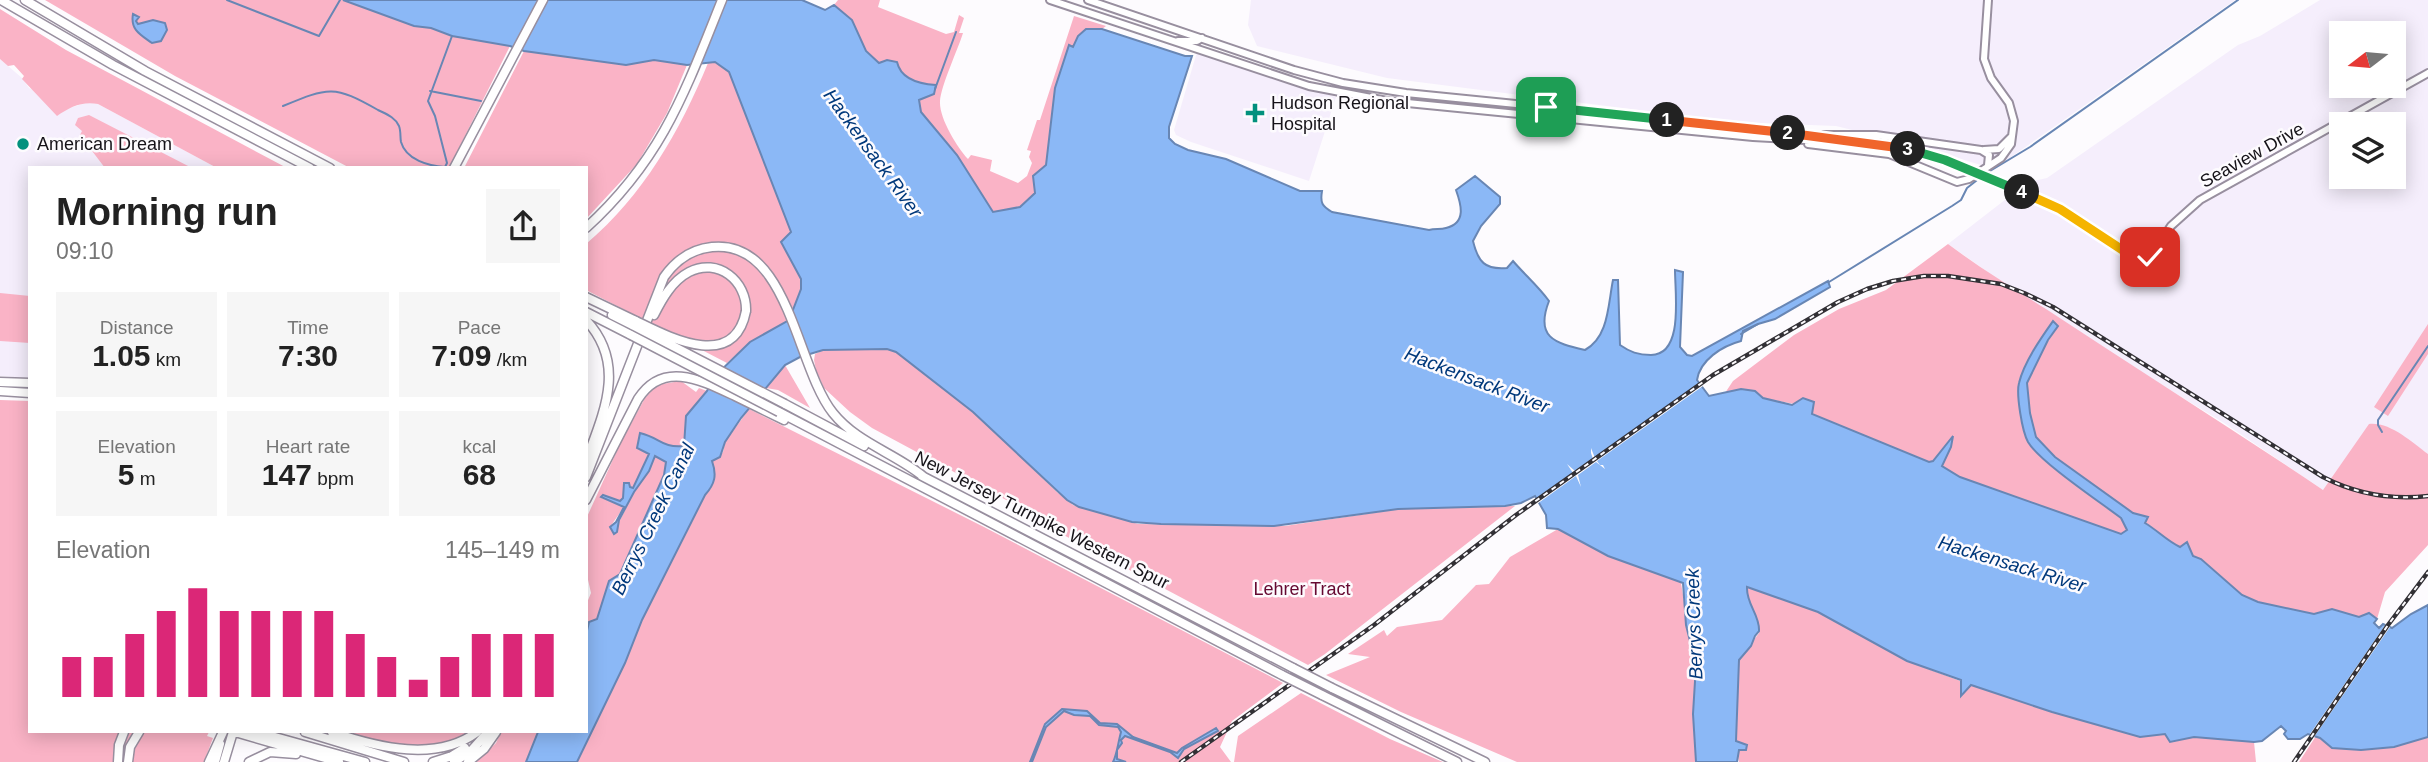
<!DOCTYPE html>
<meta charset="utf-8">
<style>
:root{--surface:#fff;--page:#f6f6f6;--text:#222;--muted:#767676;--accent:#db2777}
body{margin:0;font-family:Arial,sans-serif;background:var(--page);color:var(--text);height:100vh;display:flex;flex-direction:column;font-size:26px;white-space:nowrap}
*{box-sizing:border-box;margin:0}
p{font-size:23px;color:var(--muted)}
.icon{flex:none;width:38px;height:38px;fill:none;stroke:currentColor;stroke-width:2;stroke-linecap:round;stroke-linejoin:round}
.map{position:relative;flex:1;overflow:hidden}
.side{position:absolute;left:28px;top:166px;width:560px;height:567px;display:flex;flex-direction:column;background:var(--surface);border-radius:0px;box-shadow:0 4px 18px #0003}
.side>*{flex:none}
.needle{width:46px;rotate:254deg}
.fabs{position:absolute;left:2329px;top:21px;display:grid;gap:14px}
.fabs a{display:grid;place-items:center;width:77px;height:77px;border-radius:0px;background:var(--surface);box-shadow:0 4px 18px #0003;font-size:35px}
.pin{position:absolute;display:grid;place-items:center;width:60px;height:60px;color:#fff;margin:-30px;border-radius:14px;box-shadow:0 4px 10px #0006}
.km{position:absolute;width:35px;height:35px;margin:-18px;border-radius:50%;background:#222;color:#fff;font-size:19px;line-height:35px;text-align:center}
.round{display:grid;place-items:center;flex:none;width:74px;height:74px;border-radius:0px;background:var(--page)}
.head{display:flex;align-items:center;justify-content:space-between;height:119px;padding:0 28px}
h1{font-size:38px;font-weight:700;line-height:52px}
.stats{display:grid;grid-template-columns:repeat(3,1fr);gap:10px;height:119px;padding:7px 28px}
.stats div{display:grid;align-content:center;border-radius:0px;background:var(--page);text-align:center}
.stats b{font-size:30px;font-weight:700}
.stats small{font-size:19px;font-weight:400}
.stats p{font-size:19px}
.chart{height:196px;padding:14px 28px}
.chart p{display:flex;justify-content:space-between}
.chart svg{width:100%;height:126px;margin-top:7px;stroke:var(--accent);stroke-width:6}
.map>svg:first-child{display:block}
.built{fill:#f5eefc;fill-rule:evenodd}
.green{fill:#fab3c6}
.water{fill:#8bb8f6;stroke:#6886b4;stroke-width:2}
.pier{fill:#fdfbfe}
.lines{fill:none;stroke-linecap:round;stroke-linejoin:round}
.stream{stroke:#6886b4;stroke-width:2}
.secondary-casing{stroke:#988f9f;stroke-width:10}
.highway-casing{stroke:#988f9f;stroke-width:11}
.secondary{stroke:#fff;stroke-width:6}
.highway{stroke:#fff;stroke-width:8}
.rail-casing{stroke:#323035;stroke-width:4.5}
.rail{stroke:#fdfbfe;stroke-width:2;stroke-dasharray:5;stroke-linecap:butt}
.secondary-bridge-casing{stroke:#988f9f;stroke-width:10;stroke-linecap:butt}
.highway-bridge-casing{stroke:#988f9f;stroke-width:11;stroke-linecap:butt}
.secondary-bridge{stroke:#fff;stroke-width:6}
.highway-bridge{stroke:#fff;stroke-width:8}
.split-1-casing{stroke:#fff;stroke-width:14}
.split-2-casing{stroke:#fff;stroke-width:14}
.split-3-casing{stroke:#fff;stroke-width:14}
.split-4-casing{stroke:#fff;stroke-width:14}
.split-5-casing{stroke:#fff;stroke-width:14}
.split-6-casing{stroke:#fff;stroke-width:14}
.split-1{stroke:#22a559;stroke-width:9}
.split-2{stroke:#f0652b;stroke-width:9}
.split-3{stroke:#f0652b;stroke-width:9}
.split-4{stroke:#22a559;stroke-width:9}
.split-5{stroke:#f5b400;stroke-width:9}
.split-6{stroke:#f5b400;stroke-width:9}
.poi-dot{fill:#02917d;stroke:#fdfbfe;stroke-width:2.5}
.labels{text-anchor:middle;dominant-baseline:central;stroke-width:5;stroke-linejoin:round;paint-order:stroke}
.poi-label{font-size:18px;fill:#161319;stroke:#fdfbfe;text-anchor:start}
.street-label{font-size:18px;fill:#161319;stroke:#fdfbfe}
.park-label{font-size:18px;fill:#650931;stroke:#fdfbfe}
.water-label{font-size:19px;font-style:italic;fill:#00387b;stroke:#fdfbfe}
</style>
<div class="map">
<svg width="2428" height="762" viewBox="0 0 2428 762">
<rect width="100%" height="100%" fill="#fdfbfe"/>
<path class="built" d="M 1251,0 L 2235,0 L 1994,169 L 1922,147 L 1836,126 L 1733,122 L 1387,78 L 1257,46 L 1248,25 Z
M 2320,0 L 2428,0 L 2428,454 L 2391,428 L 2370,424 L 2323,490 L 2224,423 L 2129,365 L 2002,282 L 1948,244 L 2028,182 L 2047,178 L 2238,45 L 2260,36 ZM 2342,33 L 2394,33 L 2394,86 L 2342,86 ZM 2342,124 L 2394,124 L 2394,177 L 2342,177 Z
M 1197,52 L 1336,97 L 1309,181 L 1191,142 L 1176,135 L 1174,130 Z
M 0,59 L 22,78 L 29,88 L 70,108 L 88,102 L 98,104 L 217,168 L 30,168 L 30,378 L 0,376 Z"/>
<path class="green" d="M 45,0 L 343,0 L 414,26 L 431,28 L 451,36 L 510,46 L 449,168 L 350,168 L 175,76 Z
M 838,0 L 880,0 L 878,7 L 946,34 L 954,32 L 959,15 L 964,18 L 959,33 L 963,33 C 958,49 941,86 940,101 C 939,118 957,147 968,159 L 971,155 L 992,160 L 990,171 L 1018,183 L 1027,176 L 1032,163 L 1029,157 L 1031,151 L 1027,150 L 1037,120 L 1040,120 L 1074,16 L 1106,26 L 1102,29 L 1086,29 L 1078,36 L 1073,47 L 1070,45 L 1055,88 L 1046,165 L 1034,176 L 1035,193 L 1021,207 L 993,212 L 957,155 L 921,112 L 919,100 L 927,84 L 909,79 L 899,70 L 879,63 L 866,51 L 852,20 L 834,5 Z
M 0,9 L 66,50 L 287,168 L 217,168 L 98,104 C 82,101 70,107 57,116 L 22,79 L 24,76 L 14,65 L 8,66 L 0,59 Z
M 524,51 L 625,65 L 654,60 L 687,65 L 667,113 L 637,164 L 586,219 L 586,168 L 464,168 Z
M 715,62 L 729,72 L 791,232 L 781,242 L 801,279 L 801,289 L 789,320 L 750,342 L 727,363 L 586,290 L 586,244 C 643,196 680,131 708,63 Z
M 89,115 L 192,168 L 105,168 L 80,135 L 82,131 L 75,125 L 78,118 Z
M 1948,244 C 1980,268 2013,288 2046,309 C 2138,370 2231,428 2323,490 L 2369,424 C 2391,422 2411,442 2428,454 L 2428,545 L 2385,592 L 2377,619 L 2369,613 L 2359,617 L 2333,609 L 2314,614 L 2258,602 L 2242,595 L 2201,559 L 2192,556 L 2187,542 L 2180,547 C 2167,541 2157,530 2144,522 L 2148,517 L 2133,513 C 2111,497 2047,458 2035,436 C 2031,428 2025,392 2027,383 C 2029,372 2051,336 2058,326 L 2053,321 L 2018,384 L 2021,420 L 2028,442 L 2043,457 L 2121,518 L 2127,530 L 2121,534 L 1960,477 L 1942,467 L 1951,447 L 1952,438 L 1933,461 L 1929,462 L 1811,414 L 1811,407 L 1762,398 L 1741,389 L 1725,393 L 1733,381 L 1794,335 L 1839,309 L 1886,290 Z
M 0,293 L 30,296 L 30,343 L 0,341 Z
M 2428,324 L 2428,354 L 2388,416 L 2374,407 Z
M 892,349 L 977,415 L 1057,492 L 1073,505 L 1138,524 L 1285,526 L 1413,507 L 1515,506 L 1325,654 L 1308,665 L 1056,531 L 1008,501 L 872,428 L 850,412 L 824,388 L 816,370 L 814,360 L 815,354 L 823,350 Z
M 785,365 L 810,408 L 778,390 L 766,388 Z
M 681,381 L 696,392 L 699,388 L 707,391 L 686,416 L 684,446 L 672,447 L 661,443 L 648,452 L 649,454 L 633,488 L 629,486 C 624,491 625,497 620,501 L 607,497 L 602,498 L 624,507 L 610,527 L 618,524 L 634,492 L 649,471 L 655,456 L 666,462 L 664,475 L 620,574 L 609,581 L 597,619 L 589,622 L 586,635 L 586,605 L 591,593 L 586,571 L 586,519 L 620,444 L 645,398 L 654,388 L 662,384 Z
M 0,400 L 30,401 L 30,732 L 209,732 L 207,736 L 213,738 L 204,762 L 0,762 Z
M 749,409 L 984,527 L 1283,683 L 1232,721 L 1220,747 L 1231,762 L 577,762 L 625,663 L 642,620 L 705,495 L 711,488 L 712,461 L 723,452 L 725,442 Z
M 1558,529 L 1608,556 L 1675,578 L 1681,583 L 1695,666 L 1695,762 L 1517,762 L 1401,712 L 1326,675 L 1370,657 L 1348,654 L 1384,630 L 1387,636 L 1397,627 L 1442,620 L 1476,585 L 1489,584 L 1510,557 Z
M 1748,585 L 1818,612 L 1907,661 L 1971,685 L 2052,712 L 2140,736 L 2165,734 L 2170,742 L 2194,737 L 2254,742 L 2256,762 L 1739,762 L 1735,740 L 1738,661 L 1759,633 L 1745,596 Z
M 1301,693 L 1390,739 L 1443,762 L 1234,762 L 1238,736 Z
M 349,732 L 468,732 L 459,741 L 404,750 Z
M 501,732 L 538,732 L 526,762 L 476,762 L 496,743 Z
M 2316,736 L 2332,748 L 2361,750 L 2428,736 L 2428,762 L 2299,762 Z"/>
<path class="water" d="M 343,0 L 802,0 L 825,10 L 834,5 L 852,20 L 866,51 L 879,63 L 887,60 L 897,62 C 901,80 920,84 936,85 L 934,94 L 919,100 L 921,112 L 957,155 L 993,212 L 1020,207 L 1035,193 L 1033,176 L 1046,165 L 1055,88 L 1069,45 L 1073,47 L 1078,36 L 1086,29 L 1102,29 L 1185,56 L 1192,56 L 1169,127 L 1169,138 L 1175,144 L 1188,150 L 1226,159 L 1300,191 L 1322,191 C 1320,203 1322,206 1332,212 L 1429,230 C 1435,228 1440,230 1446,228 C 1467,223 1461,204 1456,190 L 1475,176 L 1500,197 L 1500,204 L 1481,226 L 1473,241 C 1478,262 1485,270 1507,268 L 1513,261 C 1525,275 1538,286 1549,301 C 1535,337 1554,343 1585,350 C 1609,337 1608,304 1613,280 L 1618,280 L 1620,345 C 1630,352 1638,355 1651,355 C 1684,355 1675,294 1675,270 L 1683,272 L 1680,347 L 1687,355 L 1692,356 L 1828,281 L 1830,287 L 1775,319 L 1758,324 L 1743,331 L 1741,341 C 1722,346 1700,360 1697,380 L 1709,396 L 1741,389 L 1755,391 L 1763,398 L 1792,405 L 1803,398 L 1814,402 L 1812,414 L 1929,462 L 1933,461 L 1953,436 L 1951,447 L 1942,466 L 1960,477 L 2121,534 L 2127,530 L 2121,518 C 2100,502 2040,462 2028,442 C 2022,431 2016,394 2019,383 C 2024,362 2041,338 2053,321 L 2058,326 L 2048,340 L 2027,383 L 2030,413 L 2036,437 L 2055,457 L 2133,513 L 2148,517 L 2145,523 C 2157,530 2167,541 2180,547 L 2187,542 L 2193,556 L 2201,559 L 2242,595 L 2258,602 L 2314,614 L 2332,609 L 2359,617 L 2369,613 L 2377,619 L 2374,623 L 2379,628 L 2383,624 L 2392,628 L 2411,614 L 2428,605 L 2428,737 L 2394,747 L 2361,750 L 2332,748 L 2320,738 L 2308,734 L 2300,739 L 2288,739 L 2284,734 L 2286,731 L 2281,726 L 2262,741 L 2254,742 L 2194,737 L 2170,742 L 2165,734 L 2140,737 L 2052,712 L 1971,685 L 1961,696 L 1961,680 L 1907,661 L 1818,612 L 1747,587 C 1746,604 1760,615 1759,631 L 1755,636 L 1751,646 L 1739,660 L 1736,741 L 1747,745 L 1746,750 L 1739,750 L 1737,762 L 1696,762 L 1693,714 L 1696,665 L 1686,625 L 1683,583 L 1608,556 L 1558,529 L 1547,528 L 1546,515 L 1535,496 L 1521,503 L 1505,506 L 1398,509 L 1274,526 L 1161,524 L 1132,522 L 1079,507 L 1067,500 L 973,412 L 896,352 L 887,349 L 823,350 L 800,357 L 785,365 L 741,418 L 725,442 L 720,457 L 712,461 C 717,475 715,484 705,495 L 642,620 L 625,663 L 577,762 L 526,762 L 538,732 L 586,732 L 586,635 L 589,622 L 597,619 L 609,581 L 620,574 L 664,475 L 666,462 L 655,456 L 649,471 L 634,492 L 619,520 L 617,532 L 614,534 L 610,527 L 616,522 L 624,507 L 601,497 L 603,495 L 620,501 L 623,498 L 624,483 L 629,483 L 630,487 L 633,488 L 649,454 L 637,448 L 640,433 C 661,438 661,448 684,446 L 686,416 L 707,391 L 716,375 L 750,342 L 789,320 L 801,289 L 801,279 L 781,242 L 791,232 L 729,72 L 715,62 L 687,65 L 654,60 L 626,65 L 524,51 L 510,46 L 452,36 L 431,28 L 414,26 Z
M 133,14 L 139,17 L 136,21 L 138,24 L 153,20 L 165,23 L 167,30 L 161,41 L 152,43 C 141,35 130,30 133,14 Z
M 1062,709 L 1087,711 L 1100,723 L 1117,724 L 1133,737 L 1177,753 L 1182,748 L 1216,728 L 1218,731 L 1184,749 L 1178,758 L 1170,752 L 1125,736 L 1121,740 L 1122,743 L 1117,750 L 1117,759 L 1126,762 L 1113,762 C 1117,754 1118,743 1121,732 L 1118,727 L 1099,725 L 1090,716 L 1074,715 L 1064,711 L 1046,727 L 1032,762 L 1030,762 L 1045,724 Z"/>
<path class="pier" d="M 1700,383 L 1703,386 L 1597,461 L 1600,465 L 1603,465 L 1605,469 L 1596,462 L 1578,475 L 1581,487 L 1576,476 L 1537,504 L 1534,501 L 1573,473 L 1567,464 L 1575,471 L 1593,459 L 1591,453 L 1591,448 L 1595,458 Z
M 2386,624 L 2390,627 L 2314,737 L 2310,734 Z"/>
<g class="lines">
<path class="stream" d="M 227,0 L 319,36 L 340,0
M 935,89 L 956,32
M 430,91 L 481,101
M 283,106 C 329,87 334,85 378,110 C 386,114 395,117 399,126 C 401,131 400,137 401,142 C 406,160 429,166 445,167 L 447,163 L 435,116 L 428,101 L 452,36
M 1985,174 L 2030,147 L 2238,0
M 1829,282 L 1952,206 L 1961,200 L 1967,188 L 1981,177
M 1741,334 L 1758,324
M 2382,432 L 2378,425 L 2378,420 L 2428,346"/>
<defs>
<path id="secondary" d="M 1050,0 L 1309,86 L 1387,101 L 1753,137 L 1823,141
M 1088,0 L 1294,70 L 1343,83 L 1406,93 L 1647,117 L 1887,146 L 1930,155 L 1968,169
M 1178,41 L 1197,41 L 1202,38
M 1824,135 L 1876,135 L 1981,150 L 1989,155 L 1988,165
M 1808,144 L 1889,154 L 1957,182 L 1969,179 L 2001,158 L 2011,144 L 2014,121 L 2009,103 L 1991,78 L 1984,59 L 1988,0
M 1984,150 L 1999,149 L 2010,138
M 2022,192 L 2060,209 L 2145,265 L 2171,226 L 2200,200 L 2428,73"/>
<path id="highway" d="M 1,0 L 113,65 L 310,168
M 25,0 L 145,71 L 330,168
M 454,168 L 543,0
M 586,228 C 662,159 685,92 722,0
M 586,297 L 636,321
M 586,312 L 631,335
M 612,315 L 634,326
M 654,315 C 662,299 672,281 689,272 C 718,257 747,281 746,311
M 586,320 C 627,364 604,412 586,461
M 0,382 L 30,383
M 0,391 L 30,393
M 785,404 L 864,446
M 779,412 L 1282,675
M 922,476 L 1293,668
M 586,477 L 664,277 C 676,260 692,249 712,247 C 789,239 796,367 833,413 C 857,443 895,453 924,477
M 586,500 L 638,399 C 663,360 701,380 735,396 C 751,404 768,412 784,420
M 1332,688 L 1485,762
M 1322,695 L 1457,762
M 235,732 L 339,762
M 257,732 L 365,762
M 305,732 L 404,762
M 332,732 C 379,748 437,762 477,732
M 118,762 L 119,745 L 124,732
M 128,762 L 130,747 L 139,732
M 209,762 L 223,732
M 215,762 L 220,744
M 224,762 L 233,732
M 249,762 L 270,752 L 296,754
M 433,762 L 452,756 L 465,748
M 454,762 L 471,751 L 488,732
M 468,762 L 484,749 L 496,732"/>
</defs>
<use href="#secondary" class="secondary-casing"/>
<use href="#highway" class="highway-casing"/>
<use href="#secondary" class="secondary"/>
<use href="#highway" class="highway"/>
<defs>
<path id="rail" d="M 1181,762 L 1374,625 L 1516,515 L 1713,375 L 1838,302 L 1867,289 L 1893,281 L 1924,276 L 1948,276 L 2001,284 L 2024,293 L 2053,307 L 2323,477 C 2356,494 2391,500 2428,496
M 2294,762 L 2388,625 L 2428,572"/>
</defs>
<use href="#rail" class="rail-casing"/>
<use href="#rail" class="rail"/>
<defs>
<path id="secondary-bridge" d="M 1968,169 L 2022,192"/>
<path id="highway-bridge" d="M 636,321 C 669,337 734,372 746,311
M 634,326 L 785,404
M 631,335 L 779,412
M 1293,668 L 1332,688
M 1282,675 L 1322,695"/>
</defs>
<use href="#secondary-bridge" class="secondary-bridge-casing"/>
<use href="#highway-bridge" class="highway-bridge-casing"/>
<use href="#secondary-bridge" class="secondary-bridge"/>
<use href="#highway-bridge" class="highway-bridge"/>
</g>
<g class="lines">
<defs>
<path id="split-1" d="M 1546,107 L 1667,120"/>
<path id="split-2" d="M 1667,120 L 1788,133"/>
<path id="split-3" d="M 1788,133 L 1908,149"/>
<path id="split-4" d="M 1908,149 L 1945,160 L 2022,192"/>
<path id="split-5" d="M 2022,192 L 2060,209 L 2127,253"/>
<path id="split-6" d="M 2127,253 L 2145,265 L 2150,257"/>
</defs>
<use href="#split-1" class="split-1-casing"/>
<use href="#split-2" class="split-2-casing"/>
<use href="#split-3" class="split-3-casing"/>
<use href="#split-4" class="split-4-casing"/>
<use href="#split-5" class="split-5-casing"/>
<use href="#split-6" class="split-6-casing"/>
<use href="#split-1" class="split-1"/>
<use href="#split-2" class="split-2"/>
<use href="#split-3" class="split-3"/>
<use href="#split-4" class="split-4"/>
<use href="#split-5" class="split-5"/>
<use href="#split-6" class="split-6"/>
</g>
<g class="poi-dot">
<path d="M1251.5 102.5h7v7h7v7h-7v7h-7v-7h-7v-7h7z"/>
<circle cx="23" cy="144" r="7"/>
</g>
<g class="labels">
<g class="poi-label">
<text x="1271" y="103">Hudson Regional<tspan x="1271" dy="21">Hospital</tspan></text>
<text x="37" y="144">American Dream</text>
</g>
<g class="street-label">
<text transform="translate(2252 155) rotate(-29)">Seaview Drive</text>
<text transform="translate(1042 520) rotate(27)">New Jersey Turnpike Western Spur</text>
</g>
<g class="park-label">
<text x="1302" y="589">Lehrer Tract</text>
</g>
<g class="water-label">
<text transform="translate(873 153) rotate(54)">Hackensack River</text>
<text transform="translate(1477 380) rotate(21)">Hackensack River</text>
<text transform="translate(653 519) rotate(-64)">Berrys Creek Canal</text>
<text transform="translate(2012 564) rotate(17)">Hackensack River</text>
<text transform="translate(1694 624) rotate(-92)">Berrys Creek</text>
</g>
</g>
</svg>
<div class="fabs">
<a><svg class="needle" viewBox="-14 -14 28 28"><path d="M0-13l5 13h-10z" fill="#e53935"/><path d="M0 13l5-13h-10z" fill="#767676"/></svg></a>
<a><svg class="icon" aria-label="layers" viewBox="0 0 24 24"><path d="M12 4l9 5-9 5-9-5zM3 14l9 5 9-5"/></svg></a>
</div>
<div class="pin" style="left:1546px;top:107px;background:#1e9e55"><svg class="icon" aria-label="arrive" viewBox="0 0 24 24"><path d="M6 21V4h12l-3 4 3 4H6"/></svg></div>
<div class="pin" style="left:2150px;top:257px;background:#d93025"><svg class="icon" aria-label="check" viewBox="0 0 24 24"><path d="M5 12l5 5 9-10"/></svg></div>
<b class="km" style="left:1667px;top:120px">1</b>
<b class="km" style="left:1788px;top:133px">2</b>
<b class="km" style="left:1908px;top:149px">3</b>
<b class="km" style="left:2022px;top:192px">4</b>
<section class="side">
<div class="head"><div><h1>Morning run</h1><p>09:10</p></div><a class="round"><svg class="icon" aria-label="share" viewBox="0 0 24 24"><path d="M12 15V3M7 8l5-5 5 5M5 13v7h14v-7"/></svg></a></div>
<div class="stats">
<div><p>Distance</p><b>1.05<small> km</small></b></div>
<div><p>Time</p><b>7:30</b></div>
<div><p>Pace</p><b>7:09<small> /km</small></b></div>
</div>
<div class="stats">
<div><p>Elevation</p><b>5<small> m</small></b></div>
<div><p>Heart rate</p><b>147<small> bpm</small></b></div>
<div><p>kcal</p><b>68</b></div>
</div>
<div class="chart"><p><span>Elevation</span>145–149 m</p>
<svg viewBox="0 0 160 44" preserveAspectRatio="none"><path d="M5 44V30M15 44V30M25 44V22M35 44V14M45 44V6M55 44V14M65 44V14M75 44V14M85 44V14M95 44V22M105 44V30M115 44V38M125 44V30M135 44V22M145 44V22M155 44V22"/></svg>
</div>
</section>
</div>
